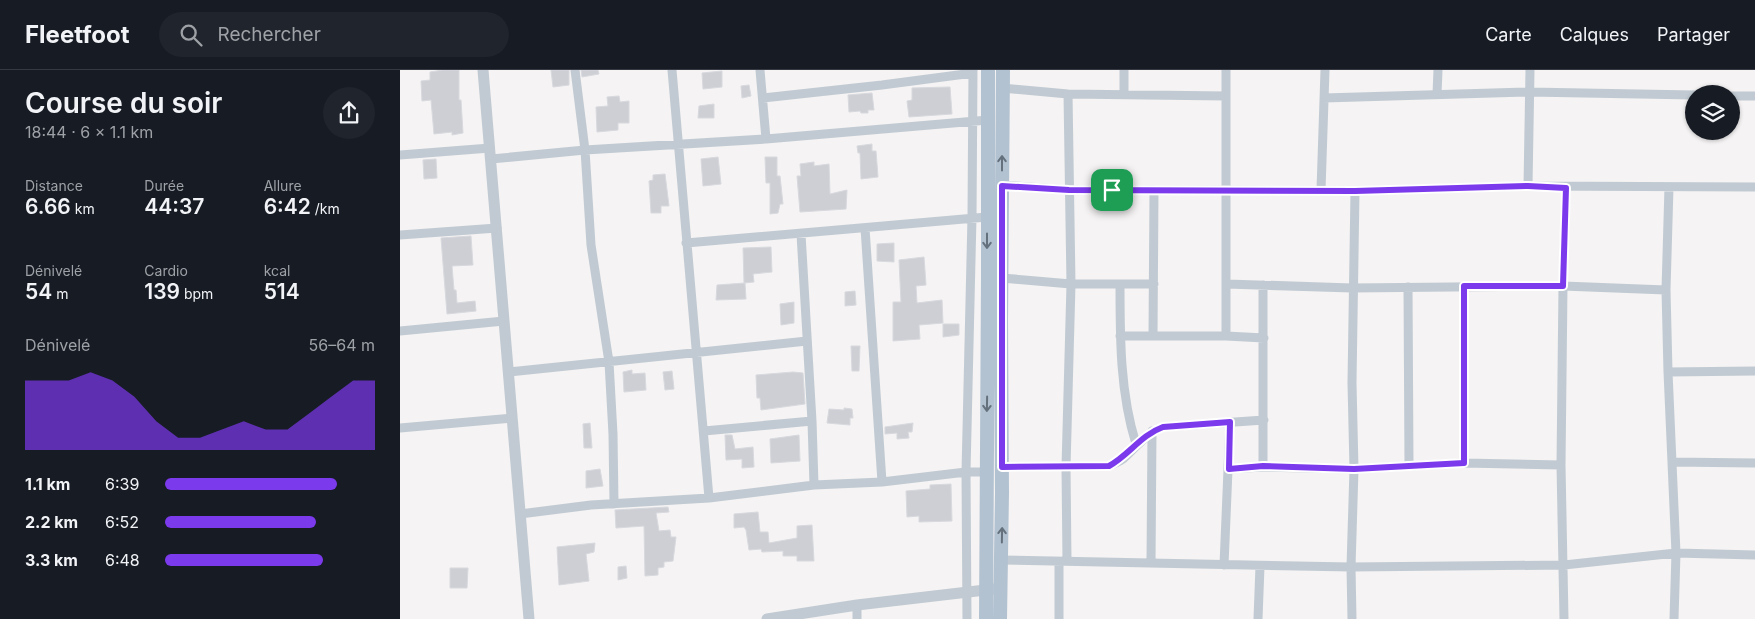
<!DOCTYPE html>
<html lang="fr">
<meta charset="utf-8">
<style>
:root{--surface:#171b24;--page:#20242c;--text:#f1f3f6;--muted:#9ea1a6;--line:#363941;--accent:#7c3aed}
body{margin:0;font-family:Inter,sans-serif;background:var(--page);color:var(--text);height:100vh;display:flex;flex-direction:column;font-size:19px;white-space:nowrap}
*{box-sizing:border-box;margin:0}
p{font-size:16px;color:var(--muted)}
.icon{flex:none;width:28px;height:28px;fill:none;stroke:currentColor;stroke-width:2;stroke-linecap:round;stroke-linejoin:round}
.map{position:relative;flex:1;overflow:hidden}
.details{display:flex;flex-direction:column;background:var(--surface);width:400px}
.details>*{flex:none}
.controls{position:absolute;left:1285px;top:15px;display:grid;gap:10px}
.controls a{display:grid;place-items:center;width:55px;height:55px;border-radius:50%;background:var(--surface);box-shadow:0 1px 4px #0004;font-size:25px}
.pin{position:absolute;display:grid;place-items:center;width:42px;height:42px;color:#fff;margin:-21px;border-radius:10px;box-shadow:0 2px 8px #0006}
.round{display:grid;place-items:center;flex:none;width:52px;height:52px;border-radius:26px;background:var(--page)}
.overview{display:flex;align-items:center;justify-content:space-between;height:85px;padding:0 25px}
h1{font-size:28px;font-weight:600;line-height:38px}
.metrics{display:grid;grid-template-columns:repeat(3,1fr);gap:8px;height:85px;padding:5px 25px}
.metrics div{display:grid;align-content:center}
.metrics b{font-size:21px;font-weight:600}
.metrics small{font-size:14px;font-weight:400}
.metrics p{font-size:14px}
.chart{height:140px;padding:10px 25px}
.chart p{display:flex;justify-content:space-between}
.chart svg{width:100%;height:90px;margin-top:5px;fill:var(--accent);opacity:.7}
ul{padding:0 25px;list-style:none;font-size:16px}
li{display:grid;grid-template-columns:80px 60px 1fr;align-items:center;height:38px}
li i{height:12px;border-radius:6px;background:var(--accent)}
header{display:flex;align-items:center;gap:30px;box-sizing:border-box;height:70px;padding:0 25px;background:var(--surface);border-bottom:1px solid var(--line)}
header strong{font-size:24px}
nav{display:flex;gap:28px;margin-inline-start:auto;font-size:18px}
.search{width:350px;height:45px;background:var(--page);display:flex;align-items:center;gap:12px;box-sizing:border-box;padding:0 18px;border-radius:28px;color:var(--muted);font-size:19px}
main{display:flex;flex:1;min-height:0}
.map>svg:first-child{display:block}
.building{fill:#cdcfd5;stroke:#d7d9de}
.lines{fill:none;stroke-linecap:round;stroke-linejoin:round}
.minor{stroke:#c1cad2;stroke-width:9}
.tertiary{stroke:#c1cad2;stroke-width:11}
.primary{stroke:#b3c2d1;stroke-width:14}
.oneway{stroke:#64717d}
.route-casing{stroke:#fff;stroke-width:10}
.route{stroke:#7c3aed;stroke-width:6}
</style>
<header>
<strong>Fleetfoot</strong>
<div class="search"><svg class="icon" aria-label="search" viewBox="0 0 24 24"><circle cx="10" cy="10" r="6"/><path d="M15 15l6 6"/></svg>Rechercher</div>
<nav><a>Carte</a><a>Calques</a><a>Partager</a></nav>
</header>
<main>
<section class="details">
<div class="overview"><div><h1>Course du soir</h1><p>18:44 · 6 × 1.1 km</p></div><a class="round"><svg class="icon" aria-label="share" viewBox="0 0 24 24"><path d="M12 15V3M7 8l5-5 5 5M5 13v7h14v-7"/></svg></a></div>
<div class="metrics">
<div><p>Distance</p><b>6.66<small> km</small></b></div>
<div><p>Durée</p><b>44:37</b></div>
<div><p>Allure</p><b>6:42<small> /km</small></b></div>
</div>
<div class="metrics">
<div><p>Dénivelé</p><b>54<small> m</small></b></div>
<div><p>Cardio</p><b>139<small> bpm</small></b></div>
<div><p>kcal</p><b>514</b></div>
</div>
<div class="chart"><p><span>Dénivelé</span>56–64 m</p>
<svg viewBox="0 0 160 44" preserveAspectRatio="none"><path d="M0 44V10L10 10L20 10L30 6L40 10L50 18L60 30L70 38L80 38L90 34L100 30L110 34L120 34L130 26L140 18L150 10L160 10V44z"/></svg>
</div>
<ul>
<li><b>1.1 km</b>6:39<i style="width:82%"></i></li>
<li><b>2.2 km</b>6:52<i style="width:72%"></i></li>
<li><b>3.3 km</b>6:48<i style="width:75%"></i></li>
</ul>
</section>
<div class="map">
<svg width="1355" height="549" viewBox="0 0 1355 549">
<rect width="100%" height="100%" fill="#f5f3f3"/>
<path class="building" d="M 43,0 L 59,0 L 59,30 L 61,30 L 63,63 L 52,65 L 52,62 L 34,64 L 31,30 L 22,31 L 21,11 L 30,10 L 30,2 Z
M 151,0 L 169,0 L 169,15 L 153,17 Z
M 181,0 L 198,0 L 199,4 L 182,7 Z
M 322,1 L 322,17 L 303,19 L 302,3 Z
M 349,15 L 351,26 L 342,28 L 341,16 Z
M 550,17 L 552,44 L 509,47 L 507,31 L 512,30 L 512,18 Z
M 472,23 L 474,40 L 468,40 L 468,43 L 461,43 L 460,41 L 449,42 L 448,25 Z
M 219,26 L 220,32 L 229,31 L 229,53 L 218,53 L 218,60 L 197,62 L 196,37 L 208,36 L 207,27 Z
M 314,34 L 314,48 L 298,48 L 299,36 Z
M 472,74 L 472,81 L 476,81 L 478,107 L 461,109 L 460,83 L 458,83 L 457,76 Z
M 318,87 L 321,114 L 303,116 L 301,89 Z
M 365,87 L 377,87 L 377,106 L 380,106 L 383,134 L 380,134 L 378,143 L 370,144 L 370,113 L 366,113 Z
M 36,89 L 37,108 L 24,109 L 23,90 Z
M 414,92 L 414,96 L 429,94 L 430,124 L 447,120 L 446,139 L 400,142 L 397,106 L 401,106 L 400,94 Z
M 265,104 L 269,136 L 261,136 L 261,143 L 251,143 L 249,111 L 253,110 L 253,105 Z
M 71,166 L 73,195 L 52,196 L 54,220 L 56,220 L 57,233 L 75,231 L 76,241 L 47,244 L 41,168 Z
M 494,173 L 494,192 L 477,191 L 477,174 Z
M 371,177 L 372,202 L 353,204 L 354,212 L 344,213 L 343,178 Z
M 524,187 L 526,215 L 516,216 L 517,233 L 542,230 L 543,253 L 519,255 L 520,269 L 493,271 L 493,232 L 501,232 L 499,190 Z
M 345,213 L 346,229 L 316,230 L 317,215 Z
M 455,221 L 456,235 L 445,236 L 445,222 Z
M 394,232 L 394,253 L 381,255 L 380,234 Z
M 543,254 L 559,254 L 559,265 L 543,267 Z
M 451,276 L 460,276 L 459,301 L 452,301 Z
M 232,300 L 232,304 L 245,303 L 246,320 L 224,322 L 223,302 Z
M 272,301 L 274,319 L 265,320 L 263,302 Z
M 393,302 L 403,303 L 405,334 L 361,340 L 360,328 L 357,328 L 356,305 Z
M 444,338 L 452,339 L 453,348 L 450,348 L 450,355 L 427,353 L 429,339 L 444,340 Z
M 190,353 L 192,378 L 184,378 L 183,354 Z
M 513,353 L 512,362 L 508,362 L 509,368 L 497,369 L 497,363 L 485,364 L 485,357 Z
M 325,365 L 332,365 L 335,379 L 353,377 L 354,397 L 342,398 L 342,389 L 326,390 Z
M 399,365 L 400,391 L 371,393 L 370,369 Z
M 200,399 L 203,416 L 186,418 L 186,401 Z
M 551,414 L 552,451 L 519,452 L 519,446 L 507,447 L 506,421 L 530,419 L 530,415 Z
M 268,437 L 269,442 L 256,443 L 259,461 L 270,460 L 271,467 L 276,467 L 273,491 L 264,492 L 264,497 L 258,498 L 258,505 L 245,506 L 244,456 L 216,458 L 215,440 Z
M 358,442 L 360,462 L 368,462 L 369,473 L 397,468 L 397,456 L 412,455 L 414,491 L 397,491 L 397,486 L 383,486 L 383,481 L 362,482 L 361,479 L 349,480 L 346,460 L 344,457 L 334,458 L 334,444 Z
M 195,473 L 194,482 L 186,484 L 189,511 L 159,515 L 157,477 Z
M 226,496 L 227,508 L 218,510 L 218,497 Z
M 50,498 L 68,498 L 67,518 L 50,518 Z"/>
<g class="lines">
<path class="minor" d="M 175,0 L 185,80 L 191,175 L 209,292 L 213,364 L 214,434
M 272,0 L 309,428
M 360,0 L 366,69
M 724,0 L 724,24
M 826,0 L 826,266
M 602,18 L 668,24 L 826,26
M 1037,24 L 1038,0
M 1331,26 L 1355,26
M 363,28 L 482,15 L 573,3
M 924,28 L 1129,22 L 1294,25
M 0,85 L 90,78
M 91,89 L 185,80 L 366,69 L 588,50
M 602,115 L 669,120 L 754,120 L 955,121 L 1128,116 L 1355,117
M 1128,116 L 1130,0
M 1269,117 L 1266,220 L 1268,302 L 1276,483 L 1274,549
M 921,120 L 925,0
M 465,158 L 482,412
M 401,164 L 412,351 L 414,415
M 0,165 L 97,158
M 286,173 L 587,147
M 602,208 L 671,214 L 754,214
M 827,214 L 952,218 L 1163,216 L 1266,220
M 720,215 C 720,268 720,323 736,374
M 1008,217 L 1009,396
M 0,261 L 104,251
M 720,266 L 826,266 L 864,268
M 753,266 L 754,120
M 109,302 L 407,271
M 1268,302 L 1355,301
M 0,358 L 112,348
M 304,361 L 412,351
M 1272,392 L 1355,393
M 1064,393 L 1064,216
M 602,397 L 709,396 C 714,394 719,392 723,389 C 737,377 745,364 763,357 L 864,350
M 863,397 L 863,215
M 829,399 L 863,397 L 954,399 L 1064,393 L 1161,395
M 120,444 L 191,435 L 309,428 L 414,415 L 482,412 L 566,402 L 587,402
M 601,490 L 951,497 L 1164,495 L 1276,483 L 1355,485
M 667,491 L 666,397 L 671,214 L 668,24
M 659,492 L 659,549
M 751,493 L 752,361
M 824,495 L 830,352
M 457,535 L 457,549
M 567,549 L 566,402 L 572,147 L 573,0
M 858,549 L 860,496
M 952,549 L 951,497 L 954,399 L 952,313 L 955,121
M 1164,549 L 1161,395 L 1163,216 L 1166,118"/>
<path class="tertiary" d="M 83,0 L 129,549
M 367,549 L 457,535 L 594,519"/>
<path class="primary" d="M 586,549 L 588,207 L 588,0
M 600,549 L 602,423 L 601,250 L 603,0"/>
</g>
<defs><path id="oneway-shaft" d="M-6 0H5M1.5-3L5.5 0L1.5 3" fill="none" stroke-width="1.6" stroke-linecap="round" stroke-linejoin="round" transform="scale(1.25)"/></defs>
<g class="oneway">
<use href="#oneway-shaft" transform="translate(602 93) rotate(-90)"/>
<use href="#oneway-shaft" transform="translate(587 171) rotate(90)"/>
<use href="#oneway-shaft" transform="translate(587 334) rotate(91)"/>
<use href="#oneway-shaft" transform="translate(602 465) rotate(-89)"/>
</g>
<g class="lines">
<defs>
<path id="route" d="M 602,116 L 669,120 L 955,121 L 1128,116 L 1166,118 L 1163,216 L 1064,216 L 1064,393 L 954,399 L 863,396 L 829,399 L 830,352 L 763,357 C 741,365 729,385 709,396 L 602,397 Z"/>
</defs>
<use href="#route" class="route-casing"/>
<use href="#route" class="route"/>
</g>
</svg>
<div class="controls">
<a><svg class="icon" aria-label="layers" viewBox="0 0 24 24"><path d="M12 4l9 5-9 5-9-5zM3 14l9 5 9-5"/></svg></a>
</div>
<div class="pin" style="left:712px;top:120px;background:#1e9e55"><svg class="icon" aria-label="arrive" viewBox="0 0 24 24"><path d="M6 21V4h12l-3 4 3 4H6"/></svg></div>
</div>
</main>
